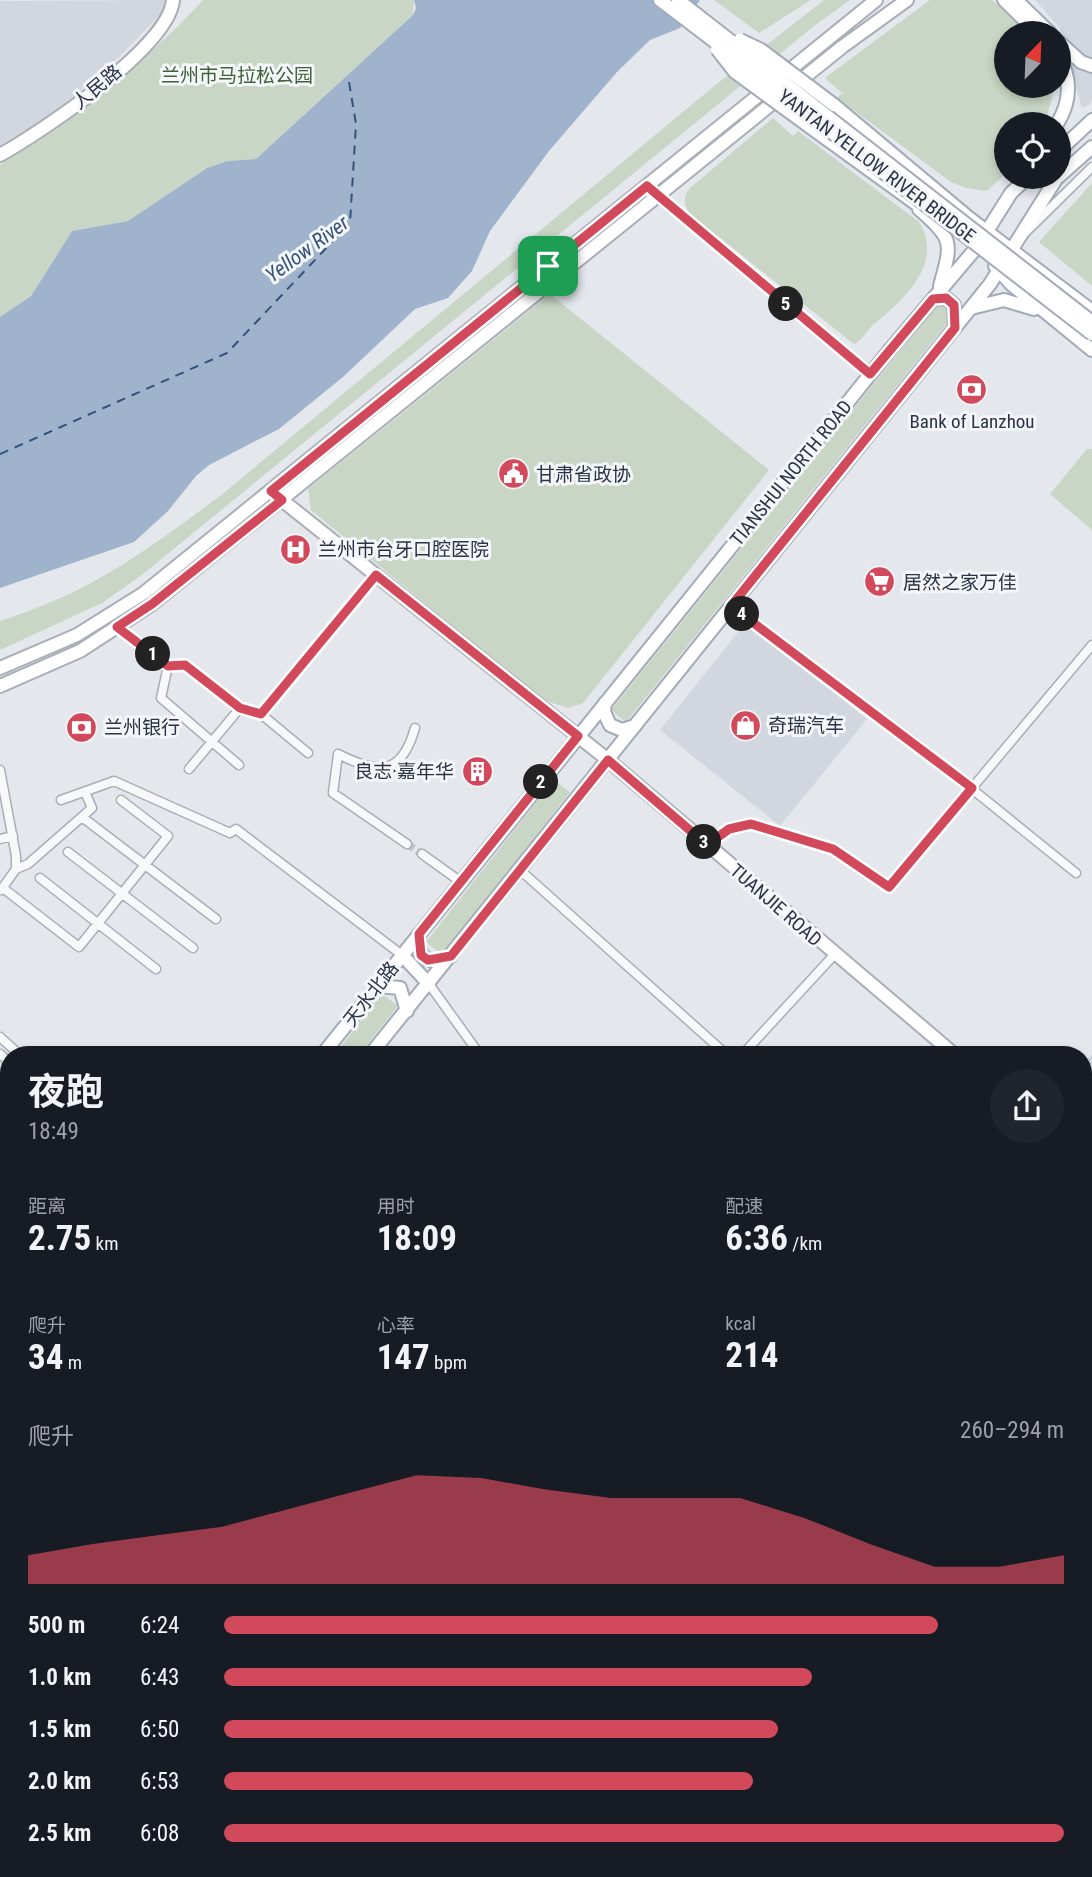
<!DOCTYPE html>
<html lang="zh">
<meta charset="utf-8">
<style>
:root{--surface:#171b24;--page:#20242c;--text:#f1f3f6;--muted:#9ea1a6;--accent:#d1495b}
body{margin:0;font-family:"Roboto Condensed","Noto Sans SC",sans-serif;background:var(--page);color:var(--text);height:100vh;display:flex;flex-direction:column;font-size:26px;white-space:nowrap}
*{box-sizing:border-box;margin:0}
p{font-size:23px;color:var(--muted)}
.icon{flex:none;width:38px;height:38px;fill:none;stroke:currentColor;stroke-width:2;stroke-linecap:round;stroke-linejoin:round}
.map{position:relative;flex:1;overflow:hidden}
.drawer{position:absolute;left:0px;top:1046px;width:1092px;height:831px;display:flex;flex-direction:column;background:var(--surface);border-radius:28px 28px 0 0;box-shadow:0 4px 10px #0003}
.drawer>*{flex:none}
.needle{width:46px;rotate:23deg}
.controls{position:absolute;left:994px;top:21px;display:grid;gap:14px}
.controls a{display:grid;place-items:center;width:77px;height:77px;border-radius:50%;background:var(--surface);box-shadow:0 4px 10px #0003;font-size:35px}
.pin{position:absolute;display:grid;place-items:center;width:60px;height:60px;color:#fff;margin:-30px;border-radius:14px;box-shadow:0 4px 10px #0006}
.km{position:absolute;width:35px;height:35px;margin:-18px;border-radius:50%;background:#222;color:#fff;font-size:19px;line-height:35px;text-align:center}
.round{display:grid;place-items:center;flex:none;width:74px;height:74px;border-radius:37px;background:var(--page)}
.summary{display:flex;align-items:center;justify-content:space-between;height:119px;padding:0 28px}
h1{font-size:38px;font-weight:700;line-height:52px}
.stats{display:grid;grid-template-columns:repeat(3,1fr);gap:10px;height:119px;padding:7px 28px}
.stats div{display:grid;align-content:center}
.stats b{font-size:35px;font-weight:700}
.stats small{font-size:19px;font-weight:400}
.stats p{font-size:19px}
.chart{height:196px;padding:14px 28px}
.chart p{display:flex;justify-content:space-between}
.chart svg{width:100%;height:126px;margin-top:7px;fill:var(--accent);opacity:.7}
ul{padding:0 28px;list-style:none;font-size:23px}
li{display:grid;grid-template-columns:112px 84px 1fr;align-items:center;height:52px}
li i{height:18px;border-radius:9px;background:var(--accent)}
.map>svg:first-child{display:block}
.built{fill:#d2d6de}
.green{fill:#c9d6c5}
.water{fill:#9fb4cc}
.lines{fill:none;stroke-linecap:round;stroke-linejoin:round}
.ferry{stroke:#34527a;stroke-width:2;stroke-dasharray:9 7;stroke-linecap:butt}
.street-tunnel{stroke:#bfc3cb;stroke-width:8;stroke-dasharray:8 4;stroke-linecap:butt}
.street-casing{stroke:#a9aeb7;stroke-width:11}
.secondary-casing{stroke:#a9aeb7;stroke-width:16}
.primary-casing{stroke:#a3abb8;stroke-width:16}
.street{stroke:#f7f8fa;stroke-width:8}
.secondary{stroke:#fff;stroke-width:12}
.primary{stroke:#fff;stroke-width:12}
.primary-bridge-casing{stroke:#a3abb8;stroke-width:16;stroke-linecap:butt}
.primary-bridge{stroke:#fff;stroke-width:12}
.route-casing{stroke:#fff;stroke-width:14}
.route{stroke:#d1495b;stroke-width:9}
.labels{text-anchor:middle;dominant-baseline:central;stroke-width:6;stroke-linejoin:round;paint-order:stroke}
.park-label{font-size:19px;fill:#3f6138;stroke:#f4f6f9}
.street-label{font-size:19px;fill:#2b3445;stroke:#f4f6f9}
.poi-label{font-size:19px;fill:#2b3445;stroke:#f4f6f9;text-anchor:start}
.water-label{font-size:21px;font-style:italic;fill:#34527a;stroke:#f4f6f9}
</style>
<div class="map">
<svg width="1092" height="1877" viewBox="0 0 1092 1877">
<rect width="100%" height="100%" fill="#e4e7ec"/>
<path class="built" d="M 167,0 L 161,14 L 118,58 L 51,116 L 0,145 L 0,1 Z
M 1035,0 L 1092,0 L 1092,101 L 1089,105 L 1082,108 L 1059,27 Z
M 746,622 L 867,719 L 780,826 L 660,730 Z
M 1092,1054 L 1092,1383 L 1083,1376 L 1083,1064 Z
M 215,1869 L 341,1869 L 337,1877 L 212,1877 Z
M 692,1869 L 840,1869 L 832,1877 L 702,1877 Z"/>
<path class="green" d="M 203,0 L 414,0 L 413,15 L 256,159 L 227,161 L 207,168 L 128,221 L 72,231 L 31,296 L 0,317 L 0,165 C 69,122 149,60 203,0 Z
M 714,0 L 811,0 L 759,33 Z
M 824,0 L 850,0 L 814,26 L 143,574 L 102,603 L 0,650 L 0,621 C 92,592 144,552 220,496 L 713,87 Z
M 930,0 L 992,0 L 1028,33 L 1006,33 L 1006,86 L 1053,86 L 1051,103 L 1044,124 L 1006,124 L 1006,173 L 987,191 L 966,188 L 951,182 L 837,98 L 842,93 L 825,78 Z
M 773,118 L 793,136 L 798,131 L 919,222 C 945,264 903,300 873,325 C 866,331 863,340 854,344 L 692,216 C 684,207 682,198 690,188 Z
M 1092,183 L 1092,286 L 1039,242 Z
M 550,294 L 769,470 L 583,703 L 568,708 L 543,700 L 311,510 L 308,489 Z
M 942,299 L 957,311 L 626,722 L 611,710 Z
M 1087,449 L 1092,449 L 1092,530 L 1050,494 Z
M 554,780 L 570,792 L 442,955 L 426,942 Z
M 382,994 L 398,1006 L 359,1055 L 334,1055 Z"/>
<path class="water" d="M 414,0 L 700,0 L 680,28 L 650,40 L 617,72 L 549,151 L 490,231 L 472,271 L 448,298 L 415,309 L 343,377 L 279,429 L 209,465 L 196,476 L 168,511 L 134,542 L 0,588 L 0,317 L 31,296 L 72,231 L 128,221 L 207,168 L 227,161 L 256,159 L 413,15 L 416,8 Z"/>
<g class="lines">
<path class="ferry" d="M 0,454 L 227,353 L 350,223 L 356,124 L 348,76"/>
<path class="street-tunnel" d="M 407,844 L 422,854"/>
<defs>
<path id="street" d="M 656,193 L 870,375
M 1025,233 L 1092,167
M 731,606 L 915,743 L 1076,873
M 117,627 L 168,666 L 185,665 L 240,708 L 261,714 L 376,575
M 168,666 L 161,698 L 239,765
M 261,714 L 308,753
M 189,769 L 240,708
M 0,770 L 16,856 L 16,869 L 1,890
M 61,800 L 114,781 L 230,833 L 236,829 L 402,955
M 82,817 L 216,919
M 0,839 L 13,836
M 407,844 L 333,793 L 338,754 C 378,774 401,777 415,728
M 707,845 L 729,829 L 751,824 L 833,849 L 889,887 L 1092,645
M 68,852 L 193,948
M 422,854 L 461,882
M 16,869 L 28,864 L 92,808 L 85,792
M 520,870 L 727,1055
M 40,878 L 156,969
M 3,888 L 79,947 L 168,836 L 121,800
M 429,984 L 480,1055
M 0,1037 L 20,1055
M 0,1054 L 9,1062
M 742,1055 L 834,955
M 0,1239 L 9,1247
M 0,1293 L 9,1300
M 0,1346 L 9,1336
M 0,1388 L 9,1403
M 1083,1455 L 1092,1445
M 1083,1568 L 1092,1575
M 0,1667 L 9,1674
M 1083,1766 L 1092,1773
M 0,1842 L 9,1849
M 33,1869 L 44,1877
M 542,1869 L 552,1877
M 980,1869 L 989,1877
M 86,1877 L 92,1869
M 386,1877 L 390,1869
M 672,1877 L 677,1869"/>
<path id="secondary" d="M 0,155 C 41,132 169,47 173,0
M 278,497 L 608,760 L 955,1055
M 0,668 L 77,635 L 144,593 L 876,0
M 0,686 L 80,651 L 152,604 L 842,47 L 907,0
M 0,1493 L 9,1498
M 948,1869 L 958,1877
M 964,1869 L 973,1877
M 1078,1877 L 1092,1861"/>
<path id="primary" d="M 660,0 L 706,35
M 678,0 L 714,28
M 1004,0 L 1038,33
M 1016,0 L 1050,33
M 1059,42 L 1081,62 L 1092,66
M 834,105 L 969,218 L 1092,311
M 1057,124 C 1071,102 1072,80 1059,56
M 817,132 L 926,211
M 1059,151 L 1092,120
M 919,209 C 954,240 952,242 940,286
M 995,266 L 1011,284 L 1092,350
M 933,299 L 946,298 L 954,305 L 955,328
M 971,308 L 1004,300 L 1034,309
M 605,703 L 604,712 L 610,725 L 622,730 L 635,726
M 419,934 L 419,949 L 424,958 L 434,961 L 450,957
M 402,955 L 429,984
M 378,986 L 400,988 L 407,1011
M 322,1055 L 889,351 L 977,247 L 1011,193 L 1028,177
M 370,1055 L 990,284 L 1056,179 L 1092,147
M 0,1449 L 9,1437
M 0,1519 L 9,1508"/>
</defs>
<use href="#street" class="street-casing"/>
<use href="#secondary" class="secondary-casing"/>
<use href="#primary" class="primary-casing"/>
<use href="#street" class="street"/>
<use href="#secondary" class="secondary"/>
<use href="#primary" class="primary"/>
<defs>
<path id="primary-bridge" d="M 714,28 L 1092,322
M 706,35 L 1092,334
M 740,40 L 761,50 L 834,105
M 717,49 L 735,72 L 817,132"/>
</defs>
<use href="#primary-bridge" class="primary-bridge-casing"/>
<use href="#primary-bridge" class="primary-bridge"/>
</g>
<g class="lines">
<defs>
<path id="route" d="M 647,186 L 870,374 L 933,299 L 946,298 L 954,305 L 955,328 L 731,606 L 972,788 L 889,887 L 833,849 L 751,824 L 729,829 L 707,845 L 608,760 L 451,956 L 428,960 L 421,955 L 419,934 L 578,736 L 376,575 L 261,714 L 240,708 L 185,665 L 168,666 L 117,627 L 152,604 L 282,500 L 271,491 Z"/>
</defs>
<use href="#route" class="route-casing"/>
<use href="#route" class="route"/>
</g>
<defs>
<symbol id="bank-disc" viewBox="-11 -11 22 22"><circle r="9.5" fill="#d1495b" stroke="#f4f6f9"/><path d="M-6-4H6V4H-6ZM0-2.3a2.3 2.3 0 1 0 0 4.6a2.3 2.3 0 1 0 0-4.6Z" fill="#fff"/></symbol>
<symbol id="civic-disc" viewBox="-11 -11 22 22"><circle r="9.5" fill="#d1495b" stroke="#f4f6f9"/><path d="M-.6-6.5H3V-4.5H.6V-3L4-1V1h2V6H-6V1h2V-1L-.6-3ZM-1.2 2.5V6h2.4V2.5Z" fill="#fff"/></symbol>
<symbol id="hospital-disc" viewBox="-11 -11 22 22"><circle r="9.5" fill="#d1495b" stroke="#f4f6f9"/><path d="M-5-5h3v3.5h4V-5h3V5h-3V1.5h-4V5h-3Z" fill="#fff"/></symbol>
<symbol id="supermarket-disc" viewBox="-11 -11 22 22"><circle r="9.5" fill="#d1495b" stroke="#f4f6f9"/><path d="M-6-5.5h2.5l.6 2H6L4.5 2H-2.5L-4.4-4H-6ZM-1.5 3.2a1.3 1.3 0 1 0 .1 0ZM3 3.2a1.3 1.3 0 1 0 .1 0Z" fill="#fff"/></symbol>
<symbol id="shop-disc" viewBox="-11 -11 22 22"><circle r="9.5" fill="#d1495b" stroke="#f4f6f9"/><path d="M-5-2.5h2.3a2.7 3.5 0 0 1 5.4 0H5L5.5 6h-11ZM-1.5-2.5h3a1.5 2.3 0 0 0-3 0Z" fill="#fff"/></symbol>
<symbol id="building-disc" viewBox="-11 -11 22 22"><circle r="9.5" fill="#d1495b" stroke="#f4f6f9"/><path d="M-4-6H4V6H1V3H-1V6H-4ZM-2.5-4.3h1.7v1.8h-1.7ZM.8-4.3h1.7v1.8H.8ZM-2.5-1h1.7V.8h-1.7ZM.8-1h1.7V.8H.8Z" fill="#fff"/></symbol>
</defs>
<g fill-rule="evenodd">
<use href="#bank-disc" x="954" y="372" width="35" height="35"/>
<use href="#civic-disc" x="496" y="456" width="35" height="35"/>
<use href="#hospital-disc" x="278" y="532" width="35" height="35"/>
<use href="#supermarket-disc" x="862" y="564" width="35" height="35"/>
<use href="#shop-disc" x="728" y="708" width="35" height="35"/>
<use href="#bank-disc" x="64" y="710" width="35" height="35"/>
<use href="#building-disc" x="460" y="754" width="35" height="35"/>
</g>
<g class="labels">
<g class="park-label">
<text x="237" y="75">兰州市马拉松公园</text>
</g>
<g class="street-label">
<text transform="translate(97 87) rotate(-40)">人民路</text>
<text transform="translate(877 166) rotate(37)">YANTAN YELLOW RIVER BRIDGE</text>
<text transform="translate(791 473) rotate(-51)">TIANSHUI NORTH ROAD</text>
<text transform="translate(776 905) rotate(41)">TUANJIE ROAD</text>
<text transform="translate(371 994) rotate(-52)">天水北路</text>
</g>
<g class="poi-label">
<text x="972" y="421" text-anchor="middle">Bank of Lanzhou</text>
<text x="536" y="474">甘肃省政协</text>
<text x="318" y="549">兰州市台牙口腔医院</text>
<text x="903" y="582">居然之家万佳</text>
<text x="768" y="725">奇瑞汽车</text>
<text x="104" y="727">兰州银行</text>
<text x="454" y="771" text-anchor="end">良志·嘉年华</text>
</g>
<g class="water-label">
<text transform="translate(307 249) rotate(-36)">Yellow River</text>
</g>
</g>
</svg>
<div class="controls">
<a><svg class="needle" viewBox="-14 -14 28 28"><path d="M0-13l5 13h-10z" fill="#e53935"/><path d="M0 13l5-13h-10z" fill="#9ea1a6"/></svg></a>
<a><svg class="icon" aria-label="locate" viewBox="0 0 24 24"><circle cx="12" cy="12" r="6"/><path d="M12 2v4M12 18v4M2 12h4M18 12h4"/></svg></a>
</div>
<div class="pin" style="left:548px;top:266px;background:#1e9e55"><svg class="icon" aria-label="arrive" viewBox="0 0 24 24"><path d="M6 21V4h12l-3 4 3 4H6"/></svg></div>
<b class="km" style="left:153px;top:654px">1</b>
<b class="km" style="left:541px;top:782px">2</b>
<b class="km" style="left:704px;top:842px">3</b>
<b class="km" style="left:742px;top:614px">4</b>
<b class="km" style="left:786px;top:304px">5</b>
<section class="drawer">
<div class="summary"><div><h1>夜跑</h1><p>18:49</p></div><a class="round"><svg class="icon" aria-label="share" viewBox="0 0 24 24"><path d="M12 15V3M7 8l5-5 5 5M5 13v7h14v-7"/></svg></a></div>
<div class="stats">
<div><p>距离</p><b>2.75<small> km</small></b></div>
<div><p>用时</p><b>18:09</b></div>
<div><p>配速</p><b>6:36<small> /km</small></b></div>
</div>
<div class="stats">
<div><p>爬升</p><b>34<small> m</small></b></div>
<div><p>心率</p><b>147<small> bpm</small></b></div>
<div><p>kcal</p><b>214</b></div>
</div>
<div class="chart"><p><span>爬升</span>260–294 m</p>
<svg viewBox="0 0 160 44" preserveAspectRatio="none"><path d="M0 44V34L10 30L20 27L30 24L40 18L50 12L60 6L70 7L80 11L90 14L100 14L110 14L120 21L130 30L140 38L150 38L160 34V44z"/></svg>
</div>
<ul>
<li><b>500 m</b>6:24<i style="width:85%"></i></li>
<li><b>1.0 km</b>6:43<i style="width:70%"></i></li>
<li><b>1.5 km</b>6:50<i style="width:66%"></i></li>
<li><b>2.0 km</b>6:53<i style="width:63%"></i></li>
<li><b>2.5 km</b>6:08<i style="width:100%"></i></li>
</ul>
</section>
</div>
